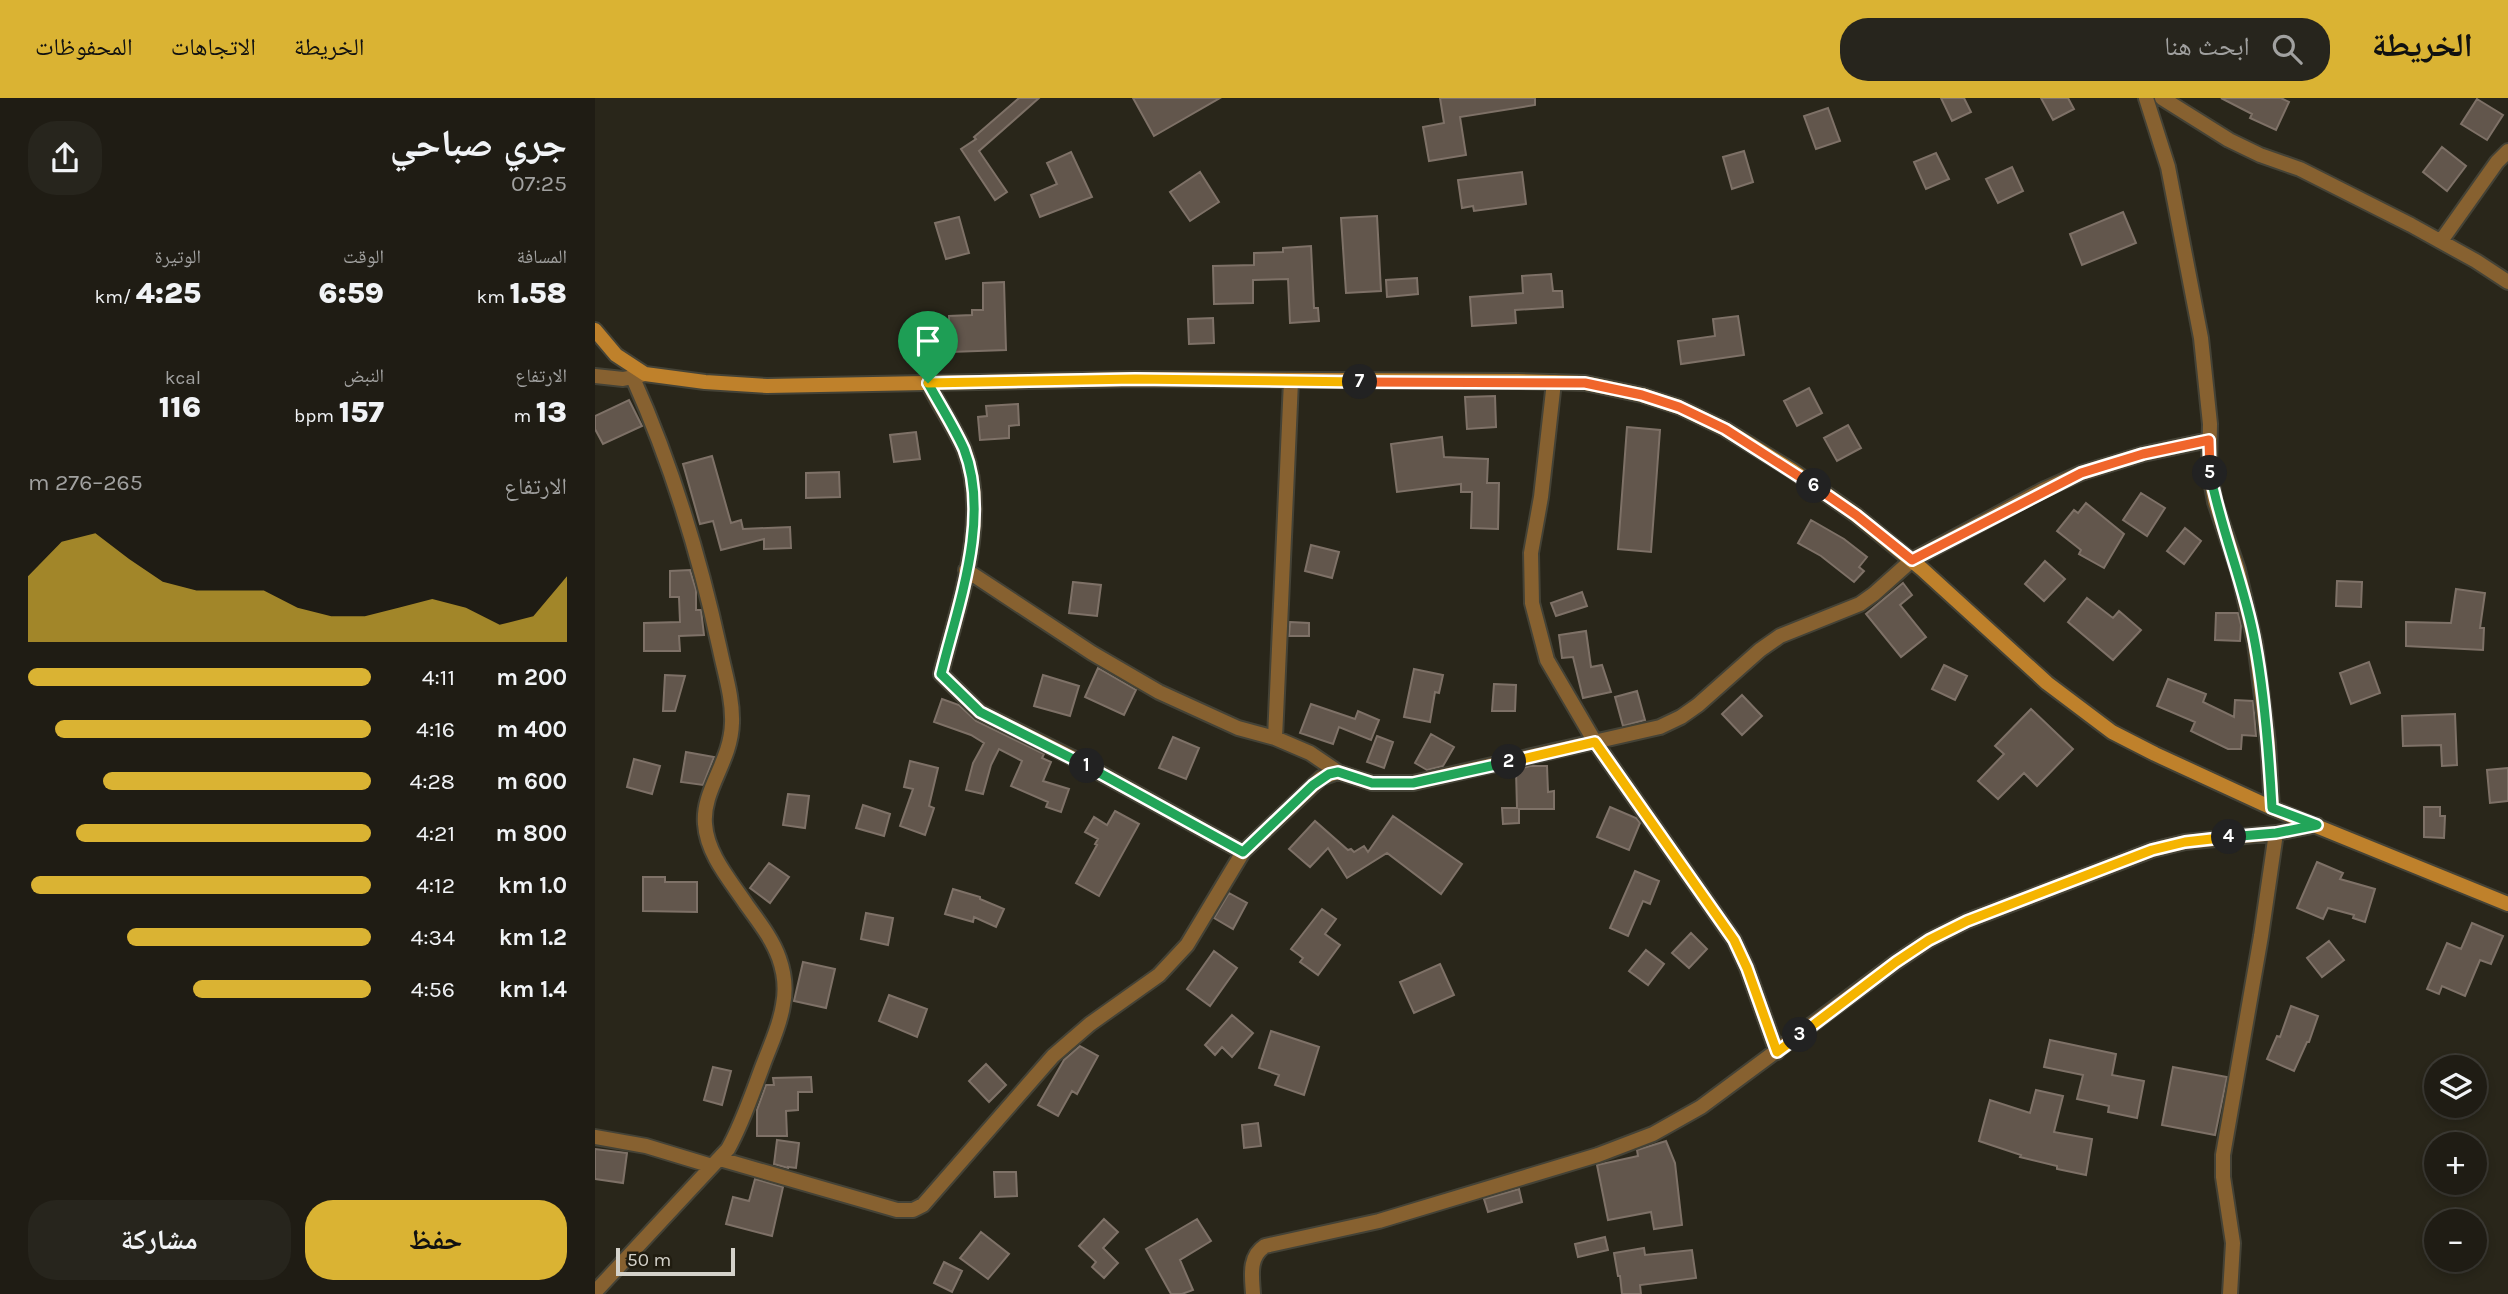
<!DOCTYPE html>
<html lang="ar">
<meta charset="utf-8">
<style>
:root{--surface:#1f1c14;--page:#27251d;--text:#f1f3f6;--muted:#a1a1a0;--line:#3c3a34;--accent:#dab333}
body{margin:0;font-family:Karla,"Noto Naskh Arabic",sans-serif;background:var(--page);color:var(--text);direction:rtl;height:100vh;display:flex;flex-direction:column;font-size:26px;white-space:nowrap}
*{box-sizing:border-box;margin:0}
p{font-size:23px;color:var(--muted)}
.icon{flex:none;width:38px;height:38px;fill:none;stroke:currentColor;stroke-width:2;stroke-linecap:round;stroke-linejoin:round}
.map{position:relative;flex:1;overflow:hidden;direction:ltr}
.drawer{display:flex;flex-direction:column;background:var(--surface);width:595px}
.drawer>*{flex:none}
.buttons{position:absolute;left:1829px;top:957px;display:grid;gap:14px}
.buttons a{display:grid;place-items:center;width:63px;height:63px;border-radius:50%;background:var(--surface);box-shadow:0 4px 10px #0003,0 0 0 2px var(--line);font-size:35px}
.scale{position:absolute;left:21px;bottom:18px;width:119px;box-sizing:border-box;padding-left:7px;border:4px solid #d4d2ca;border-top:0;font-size:19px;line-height:24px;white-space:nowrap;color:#d4d2ca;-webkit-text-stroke:5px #201c10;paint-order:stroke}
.pin{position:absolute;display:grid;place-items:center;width:60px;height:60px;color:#fff;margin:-72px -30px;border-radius:50% 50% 50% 0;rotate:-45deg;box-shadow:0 0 7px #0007}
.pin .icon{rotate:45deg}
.km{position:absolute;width:35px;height:35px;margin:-18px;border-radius:50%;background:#222;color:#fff;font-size:19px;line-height:35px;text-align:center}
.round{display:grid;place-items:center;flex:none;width:74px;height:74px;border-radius:28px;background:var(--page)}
.headline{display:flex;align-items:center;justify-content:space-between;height:119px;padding:0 28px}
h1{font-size:38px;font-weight:800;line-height:52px}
.metrics{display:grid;grid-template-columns:repeat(3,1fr);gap:10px;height:119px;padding:7px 28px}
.metrics div{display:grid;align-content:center}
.metrics b{font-size:30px;font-weight:800}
.metrics small{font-size:19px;font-weight:400}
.metrics p{font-size:19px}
.chart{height:196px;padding:14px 28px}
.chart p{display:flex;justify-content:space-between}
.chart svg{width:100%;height:126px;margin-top:7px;fill:var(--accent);opacity:.7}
.action{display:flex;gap:14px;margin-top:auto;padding:14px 28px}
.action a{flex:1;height:80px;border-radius:28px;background:var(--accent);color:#111;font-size:28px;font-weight:800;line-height:80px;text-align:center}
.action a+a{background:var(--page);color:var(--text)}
ul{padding:0 28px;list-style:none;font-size:23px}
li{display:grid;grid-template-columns:112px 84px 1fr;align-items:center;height:52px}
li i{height:18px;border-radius:9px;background:var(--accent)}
header{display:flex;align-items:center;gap:42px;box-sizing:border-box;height:98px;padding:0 35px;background:var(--accent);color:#111}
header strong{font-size:33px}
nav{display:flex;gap:38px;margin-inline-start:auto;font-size:24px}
.search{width:490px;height:63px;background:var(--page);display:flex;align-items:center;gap:18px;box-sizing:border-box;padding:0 24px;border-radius:28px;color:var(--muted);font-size:26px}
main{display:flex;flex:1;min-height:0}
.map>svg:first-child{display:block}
.building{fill:#62564c;stroke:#7e7167;stroke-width:2}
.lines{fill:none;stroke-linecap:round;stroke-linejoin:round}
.street-casing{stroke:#444236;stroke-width:18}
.secondary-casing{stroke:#444236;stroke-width:18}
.street{stroke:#876130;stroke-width:14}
.secondary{stroke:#bf812b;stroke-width:14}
.split-1-casing{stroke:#fff;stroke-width:14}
.split-2-casing{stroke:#fff;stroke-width:14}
.split-3-casing{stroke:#fff;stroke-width:14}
.split-4-casing{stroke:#fff;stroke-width:14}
.split-5-casing{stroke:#fff;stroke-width:14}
.split-6-casing{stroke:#fff;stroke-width:14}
.split-7-casing{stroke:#fff;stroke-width:14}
.split-8-casing{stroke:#fff;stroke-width:14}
.split-1{stroke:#22a559;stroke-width:9}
.split-2{stroke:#22a559;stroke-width:9}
.split-3{stroke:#f5b400;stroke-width:9}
.split-4{stroke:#f5b400;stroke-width:9}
.split-5{stroke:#22a559;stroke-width:9}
.split-6{stroke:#f0652b;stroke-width:9}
.split-7{stroke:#f0652b;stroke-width:9}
.split-8{stroke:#f5b400;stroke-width:9}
</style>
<header>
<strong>الخريطة</strong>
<div class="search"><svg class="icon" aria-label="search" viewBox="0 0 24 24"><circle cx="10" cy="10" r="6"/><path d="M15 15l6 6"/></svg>ابحث هنا</div>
<nav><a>الخريطة</a><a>الاتجاهات</a><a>المحفوظات</a></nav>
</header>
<main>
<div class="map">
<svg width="1913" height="1196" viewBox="0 0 1913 1196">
<rect width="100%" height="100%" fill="#29261a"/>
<path class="building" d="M 424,0 L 444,0 L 384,53 L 412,94 L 400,102 L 366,51 L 381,41 L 379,39 Z
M 538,0 L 625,0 L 559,38 Z
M 845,0 L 940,0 L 940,7 L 865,19 L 871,57 L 834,63 L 828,29 L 849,25 Z
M 1346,0 L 1369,0 L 1376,14 L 1357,23 Z
M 1446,0 L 1473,0 L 1479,11 L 1458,22 Z
M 1626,0 L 1686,0 L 1694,4 L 1681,32 L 1655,20 L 1657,16 Z
M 1882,1 L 1908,17 L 1892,42 L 1866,26 Z
M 1233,10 L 1245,43 L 1221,51 L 1209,18 Z
M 1847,49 L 1871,68 L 1852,93 L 1828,74 Z
M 1149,53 L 1158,84 L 1137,91 L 1128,59 Z
M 476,54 L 497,99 L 445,119 L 436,97 L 462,86 L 452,65 Z
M 1341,55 L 1354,81 L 1331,91 L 1319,64 Z
M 1417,69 L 1428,93 L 1403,105 L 1391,81 Z
M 605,74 L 624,104 L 595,123 L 575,94 Z
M 927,74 L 931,106 L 879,113 L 878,108 L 867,110 L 863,82 Z
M 1528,114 L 1541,145 L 1487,167 L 1475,136 Z
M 782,118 L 786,193 L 751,195 L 746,120 Z
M 364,119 L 374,155 L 351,161 L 340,125 Z
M 716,148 L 719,210 L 723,210 L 724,223 L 695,225 L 693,181 L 658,182 L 658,205 L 619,206 L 618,168 L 659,167 L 659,155 L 688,154 L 688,150 Z
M 956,176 L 958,193 L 967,193 L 968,209 L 920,212 L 921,225 L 877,228 L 875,199 L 928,195 L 927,178 Z
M 822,180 L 823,196 L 792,199 L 791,182 Z
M 409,184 L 411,252 L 355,254 L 354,218 L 377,217 L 377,212 L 388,212 L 388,185 Z
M 1143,218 L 1149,257 L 1086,266 L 1083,243 L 1120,238 L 1118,221 Z
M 618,220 L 619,245 L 594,246 L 593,221 Z
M 1214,290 L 1227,315 L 1202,328 L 1189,303 Z
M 900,298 L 901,329 L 872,331 L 870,299 Z
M 34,302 L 47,328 L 8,346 L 0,331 L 0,318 Z
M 423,306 L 424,327 L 414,328 L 414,340 L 385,342 L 383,319 L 392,318 L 391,308 Z
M 1253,327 L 1266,350 L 1242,363 L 1229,340 Z
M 1032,329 L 1065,332 L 1056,454 L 1023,451 Z
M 321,334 L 325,361 L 299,364 L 295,337 Z
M 847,339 L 849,359 L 893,361 L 892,385 L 904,385 L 903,431 L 876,430 L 877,394 L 866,394 L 866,386 L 802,394 L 796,346 Z
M 117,358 L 136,425 L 146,422 L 148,431 L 195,429 L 196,450 L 169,451 L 169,441 L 126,452 L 118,423 L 105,426 L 88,366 Z
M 244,374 L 245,399 L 211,400 L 211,375 Z
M 1546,395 L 1570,410 L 1552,438 L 1528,422 Z
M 1491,405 L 1529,436 L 1509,470 L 1484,456 L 1486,452 L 1462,433 L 1479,412 L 1483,415 Z
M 1216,422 L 1249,441 L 1272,459 L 1264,469 L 1269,473 L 1259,484 L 1226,458 L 1203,445 Z
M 1590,430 L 1606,443 L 1589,466 L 1572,453 Z
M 716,447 L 744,454 L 737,480 L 710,473 Z
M 1450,463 L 1470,481 L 1449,503 L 1430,486 Z
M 95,472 L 101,492 L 101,512 L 106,512 L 109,537 L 84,538 L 85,553 L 49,553 L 49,525 L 85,524 L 84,499 L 75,499 L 75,473 Z
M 1742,483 L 1767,484 L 1766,509 L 1741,508 Z
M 478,484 L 506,487 L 502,518 L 474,515 Z
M 1308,485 L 1317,497 L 1305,507 L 1331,539 L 1306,559 L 1271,516 Z
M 1861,491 L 1890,495 L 1885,530 L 1889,530 L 1888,552 L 1811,548 L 1811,524 L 1856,525 Z
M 987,494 L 992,508 L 961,518 L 956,505 Z
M 1492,500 L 1518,520 L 1524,513 L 1546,532 L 1518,562 L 1473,524 Z
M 1621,515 L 1643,515 L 1646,527 L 1645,543 L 1620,542 Z
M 695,524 L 714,525 L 714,538 L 694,538 Z
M 991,533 L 996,569 L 1007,567 L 1016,594 L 988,600 L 978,559 L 967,560 L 964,537 Z
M 1774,564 L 1785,595 L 1756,606 L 1745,575 Z
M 1349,567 L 1372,578 L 1360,602 L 1337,591 Z
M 503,570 L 541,592 L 529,617 L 490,599 Z
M 819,571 L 848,577 L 844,595 L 840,594 L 835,624 L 809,619 Z
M 70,577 L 90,578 L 80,613 L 68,613 Z
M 448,577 L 484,588 L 475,618 L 439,608 Z
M 1573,581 L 1611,596 L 1608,604 L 1639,619 L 1640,602 L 1658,603 L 1661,638 L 1647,637 L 1646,651 L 1633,651 L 1596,633 L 1600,624 L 1562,608 Z
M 899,586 L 921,587 L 920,613 L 897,613 Z
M 1042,593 L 1050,622 L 1028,628 L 1020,599 Z
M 1147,597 L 1167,618 L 1147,637 L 1127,616 Z
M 347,601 L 364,607 L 381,623 L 449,656 L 447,660 L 456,664 L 448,683 L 474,691 L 466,714 L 451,709 L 453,704 L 416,688 L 427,663 L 404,651 L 396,667 L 388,696 L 371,692 L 378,665 L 389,645 L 376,637 L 339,624 Z
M 716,606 L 760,621 L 763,613 L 784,622 L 776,642 L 744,629 L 738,646 L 705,635 Z
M 1436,611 L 1478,651 L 1442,688 L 1429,675 L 1403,701 L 1383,683 L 1409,656 L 1400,648 Z
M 1860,616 L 1862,667 L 1847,668 L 1846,647 L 1808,648 L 1807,618 Z
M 836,636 L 859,649 L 848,668 L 832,672 L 820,665 Z
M 782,638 L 798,644 L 789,670 L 772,664 Z
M 578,639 L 604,650 L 591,681 L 564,670 Z
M 91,654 L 119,659 L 108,687 L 86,684 Z
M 39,661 L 65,668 L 57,696 L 32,689 Z
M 315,663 L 343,670 L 334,708 L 339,710 L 330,737 L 305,728 L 318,691 L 309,689 Z
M 935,668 L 952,668 L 953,694 L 959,693 L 959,711 L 924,711 L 924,725 L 908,726 L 907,710 L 922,710 L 921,672 Z
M 1913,670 L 1913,703 L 1895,705 L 1892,672 Z
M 193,696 L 214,698 L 210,730 L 188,727 Z
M 268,707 L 295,716 L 289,738 L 261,730 Z
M 1015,709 L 1041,720 L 1045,725 L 1034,752 L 1002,739 Z
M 1829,709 L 1845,709 L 1845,718 L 1850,718 L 1849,740 L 1829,739 Z
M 520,713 L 544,726 L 504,798 L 481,785 L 502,747 L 500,746 L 503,741 L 490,734 L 499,719 L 512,727 Z
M 798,718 L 867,766 L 846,796 L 792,755 L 752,780 L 733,750 L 715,769 L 694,751 L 720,723 L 753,752 L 756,751 L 759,754 L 769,748 L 773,754 Z
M 1722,764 L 1748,775 L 1745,781 L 1780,791 L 1770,824 L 1758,820 L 1759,817 L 1733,810 L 1728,821 L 1702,810 Z
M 174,765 L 194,779 L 175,805 L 155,790 Z
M 1040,773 L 1064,783 L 1055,806 L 1048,803 L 1033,838 L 1015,830 Z
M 48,779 L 70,779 L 70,784 L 102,784 L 102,814 L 48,813 Z
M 358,791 L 385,799 L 385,801 L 409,811 L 401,829 L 379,819 L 378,824 L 350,816 Z
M 634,795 L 652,805 L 638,831 L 619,820 Z
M 727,811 L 741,821 L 730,836 L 745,847 L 723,877 L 705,864 L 708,860 L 696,851 Z
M 271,815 L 298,820 L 293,847 L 266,841 Z
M 1877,825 L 1908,838 L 1896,866 L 1885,862 L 1870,898 L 1847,888 L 1844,896 L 1832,891 L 1852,845 L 1866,851 Z
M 1096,835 L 1112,851 L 1094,870 L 1077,855 Z
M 1734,843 L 1749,862 L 1727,879 L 1712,860 Z
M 1051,852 L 1069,866 L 1053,887 L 1034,873 Z
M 619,853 L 642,870 L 615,908 L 592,891 Z
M 208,864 L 240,871 L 231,910 L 199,903 Z
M 845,866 L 859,897 L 819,915 L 805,884 Z
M 294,897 L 332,911 L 322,939 L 284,923 Z
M 1696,908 L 1723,918 L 1714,944 L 1712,944 L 1699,973 L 1672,961 L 1682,938 L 1685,939 Z
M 637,917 L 658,935 L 637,959 L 627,949 L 620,957 L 610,947 Z
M 676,933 L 724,949 L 709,997 L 680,987 L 684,977 L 664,970 Z
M 1455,942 L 1521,956 L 1517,977 L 1549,983 L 1542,1020 L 1513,1014 L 1514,1008 L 1482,1001 L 1488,977 L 1449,969 Z
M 485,948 L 503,958 L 482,996 L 477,993 L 463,1018 L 443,1007 L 469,962 Z
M 391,966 L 411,987 L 394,1004 L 374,983 Z
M 118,969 L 136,973 L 127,1007 L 109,1002 Z
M 1578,969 L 1632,979 L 1620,1037 L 1567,1027 Z
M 216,979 L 217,994 L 203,994 L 203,1012 L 191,1013 L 192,1038 L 162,1038 L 162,1012 L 171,987 L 179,987 L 178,980 Z
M 1441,992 L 1468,998 L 1459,1034 L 1497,1041 L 1491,1077 L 1462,1071 L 1462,1068 L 1425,1059 L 1426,1057 L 1384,1043 L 1395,1002 L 1435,1015 Z
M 663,1025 L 666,1048 L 649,1050 L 647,1027 Z
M 182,1042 L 204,1045 L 201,1070 L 193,1069 L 193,1070 L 179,1066 Z
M 1071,1043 L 1080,1065 L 1087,1127 L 1059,1131 L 1056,1114 L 1013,1122 L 1002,1067 L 1043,1058 L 1042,1052 Z
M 0,1051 L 32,1055 L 28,1085 L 0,1081 Z
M 399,1074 L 421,1074 L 422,1098 L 400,1099 Z
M 160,1081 L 188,1089 L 177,1138 L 131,1126 L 138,1099 L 154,1103 Z
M 924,1091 L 927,1104 L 893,1114 L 889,1101 Z
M 509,1121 L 523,1134 L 508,1150 L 523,1165 L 509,1180 L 497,1169 L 501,1164 L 484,1148 Z
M 602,1121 L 616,1143 L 585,1162 L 598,1192 L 587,1196 L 576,1196 L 551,1151 Z
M 386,1134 L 414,1156 L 393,1181 L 365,1160 Z
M 1010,1139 L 1013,1152 L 983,1159 L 980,1146 Z
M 1049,1150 L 1050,1157 L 1097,1152 L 1101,1180 L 1045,1187 L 1046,1196 L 1027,1196 L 1025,1178 L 1023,1178 L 1019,1155 Z
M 349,1164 L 367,1173 L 357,1194 L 339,1185 Z"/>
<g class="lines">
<defs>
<path id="street" d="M 1551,0 L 1573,69 L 1606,240 L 1615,326 L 1614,371 L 1620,404 L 1643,472 L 1660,545 L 1673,645 L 1677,710
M 1567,0 L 1634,42 L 1665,57 L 1705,71 L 1816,127 L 1881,163 L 1913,184
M 1846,143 L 1902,64 L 1913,53
M 0,278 L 28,281 L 47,277
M 959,284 L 946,399 L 936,455 L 937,505 L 952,562 L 1000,644 L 1139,842 L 1152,870 L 1182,954
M 333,285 C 344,307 359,329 369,351 C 396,420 363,507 346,576 L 385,614 L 476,659 L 648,754
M 371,472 L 497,555 L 564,594 L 643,630 L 680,640 L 715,655 L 743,674
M 680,640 L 696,283
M 0,1039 L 51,1048 L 117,1068
M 125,1061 L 302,1112 L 318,1112 L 328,1107 L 458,958 L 495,926 L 564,877 L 592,847 L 648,754 L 726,680 L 743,674 L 777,685 L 818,685 L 1065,629 L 1086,619 L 1103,607 L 1165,552 L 1185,538 L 1265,506 L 1279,496 L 1317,462 L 1448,392 L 1486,375 L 1548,356 L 1614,342
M 0,1194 L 133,1051 C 148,1024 157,996 168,967 C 175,948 185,928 188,907 C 191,892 189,874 184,860 C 177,840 163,823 151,806 C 135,782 112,756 110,726 C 107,692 136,664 137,625 C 138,601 130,576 125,552 C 105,460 76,365 38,280
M 658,1196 C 657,1179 653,1159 670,1148 L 784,1123 L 1003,1057 L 1058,1036 L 1106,1009 L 1301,864 L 1334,842 L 1372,823 L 1557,752 L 1590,744 L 1681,735 L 1722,727
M 1635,1196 L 1638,1145 L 1628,1079 L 1628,1057 L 1666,838 L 1681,735"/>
<path id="secondary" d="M 0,232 L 21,257 L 50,276 L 110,284 L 172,288 L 540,281 L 923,283 L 990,285 L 1047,297 L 1084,309 L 1130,331 L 1198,373 L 1261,417 L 1327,471 L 1452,585 L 1517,634 L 1560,656 L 1677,710 L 1913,806"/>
</defs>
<use href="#street" class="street-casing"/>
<use href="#secondary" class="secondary-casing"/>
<use href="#street" class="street"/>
<use href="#secondary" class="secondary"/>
</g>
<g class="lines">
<defs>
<path id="split-1" d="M 333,285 C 345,307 359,329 369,351 C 396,420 363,507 346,576 L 385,614 L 492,668"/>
<path id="split-2" d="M 492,668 L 648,754 L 718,687 L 734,676 L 743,674 L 777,685 L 818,685 L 914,664"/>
<path id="split-3" d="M 914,664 L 1000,644 L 1139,842 L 1152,870 L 1182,954 L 1205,937"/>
<path id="split-4" d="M 1205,937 L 1301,864 L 1334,842 L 1372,823 L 1557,752 L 1590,744 L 1634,739"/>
<path id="split-5" d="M 1615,375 C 1626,433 1650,487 1660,545 C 1670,599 1674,655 1677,710 L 1722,727 L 1681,735 L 1634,739"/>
<path id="split-6" d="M 1219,388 L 1261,417 L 1317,462 L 1486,375 L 1548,356 L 1614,342 L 1615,375"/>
<path id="split-7" d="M 765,284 L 990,285 L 1047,297 L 1084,309 L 1130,331 L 1219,388"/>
<path id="split-8" d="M 333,285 L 540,281 L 765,284"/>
</defs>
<use href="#split-1" class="split-1-casing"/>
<use href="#split-2" class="split-2-casing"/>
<use href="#split-3" class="split-3-casing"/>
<use href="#split-4" class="split-4-casing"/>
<use href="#split-5" class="split-5-casing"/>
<use href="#split-6" class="split-6-casing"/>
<use href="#split-7" class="split-7-casing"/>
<use href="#split-8" class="split-8-casing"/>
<use href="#split-1" class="split-1"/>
<use href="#split-2" class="split-2"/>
<use href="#split-3" class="split-3"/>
<use href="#split-4" class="split-4"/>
<use href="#split-5" class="split-5"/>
<use href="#split-6" class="split-6"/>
<use href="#split-7" class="split-7"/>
<use href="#split-8" class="split-8"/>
</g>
</svg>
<div class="buttons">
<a><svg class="icon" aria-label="layers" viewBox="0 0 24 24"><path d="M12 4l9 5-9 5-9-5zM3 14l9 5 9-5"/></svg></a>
<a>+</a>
<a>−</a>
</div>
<div class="scale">50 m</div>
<div class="pin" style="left:333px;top:285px;background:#1e9e55"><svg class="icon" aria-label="arrive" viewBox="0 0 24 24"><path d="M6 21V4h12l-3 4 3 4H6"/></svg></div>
<b class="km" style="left:492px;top:668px">1</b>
<b class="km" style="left:914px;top:664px">2</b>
<b class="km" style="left:1205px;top:937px">3</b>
<b class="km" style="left:1634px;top:739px">4</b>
<b class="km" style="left:1615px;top:375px">5</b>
<b class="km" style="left:1219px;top:388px">6</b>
<b class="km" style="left:765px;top:284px">7</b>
</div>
<section class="drawer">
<div class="headline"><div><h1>جري صباحي</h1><p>07:25</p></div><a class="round"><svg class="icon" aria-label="share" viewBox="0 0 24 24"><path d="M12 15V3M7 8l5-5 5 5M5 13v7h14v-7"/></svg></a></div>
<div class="metrics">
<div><p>المسافة</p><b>1.58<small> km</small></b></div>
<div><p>الوقت</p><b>6:59</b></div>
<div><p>الوتيرة</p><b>4:25<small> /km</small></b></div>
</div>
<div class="metrics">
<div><p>الارتفاع</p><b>13<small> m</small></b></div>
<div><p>النبض</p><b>157<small> bpm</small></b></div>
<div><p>kcal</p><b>116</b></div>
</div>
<div class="chart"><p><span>الارتفاع</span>265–276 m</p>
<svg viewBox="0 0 160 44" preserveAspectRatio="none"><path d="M0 44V21L10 9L20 6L30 15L40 23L50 26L60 26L70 26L80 32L90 35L100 35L110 32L120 29L130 32L140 38L150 35L160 21V44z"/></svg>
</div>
<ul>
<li><b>200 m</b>4:11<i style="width:100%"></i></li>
<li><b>400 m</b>4:16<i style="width:92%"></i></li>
<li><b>600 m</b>4:28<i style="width:78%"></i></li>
<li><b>800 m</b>4:21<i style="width:86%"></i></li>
<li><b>1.0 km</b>4:12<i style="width:99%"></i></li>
<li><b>1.2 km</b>4:34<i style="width:71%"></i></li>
<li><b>1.4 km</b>4:56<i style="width:52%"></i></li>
</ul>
<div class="action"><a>حفظ</a><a>مشاركة</a></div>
</section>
</main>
